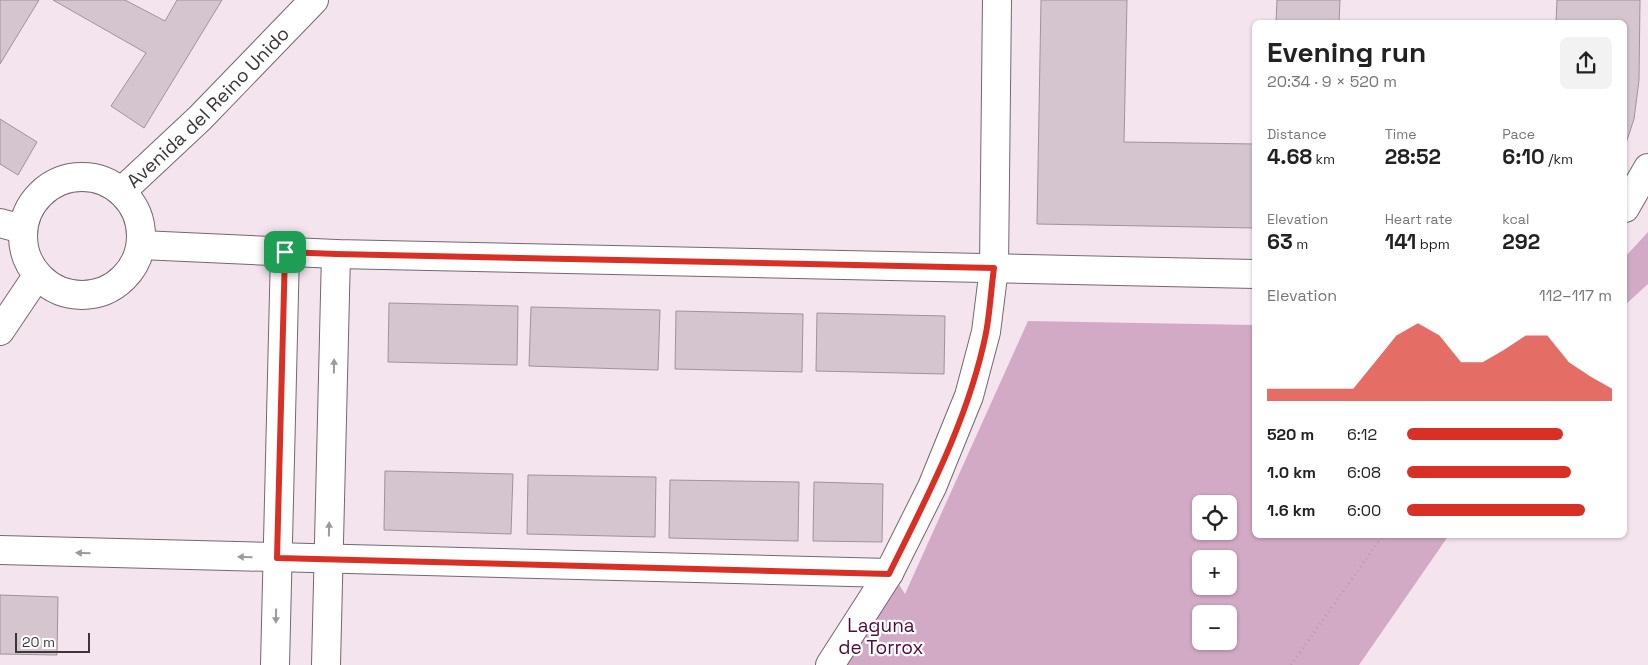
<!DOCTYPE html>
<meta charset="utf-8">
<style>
:root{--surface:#fff;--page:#f2f2f2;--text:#222;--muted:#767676;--accent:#d93025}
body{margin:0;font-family:"Space Grotesk",sans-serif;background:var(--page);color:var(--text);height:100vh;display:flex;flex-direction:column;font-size:19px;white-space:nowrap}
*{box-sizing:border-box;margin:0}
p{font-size:16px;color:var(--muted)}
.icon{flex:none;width:28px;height:28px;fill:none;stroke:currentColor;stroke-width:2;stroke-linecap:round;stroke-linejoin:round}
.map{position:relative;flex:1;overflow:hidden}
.side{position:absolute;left:1252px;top:20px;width:375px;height:518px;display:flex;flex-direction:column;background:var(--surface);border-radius:8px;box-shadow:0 1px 4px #0004}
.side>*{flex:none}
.buttons{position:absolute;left:1192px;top:495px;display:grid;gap:10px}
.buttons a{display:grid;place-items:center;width:45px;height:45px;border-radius:8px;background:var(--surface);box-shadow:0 1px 4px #0004;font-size:25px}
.scale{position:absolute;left:15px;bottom:12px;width:75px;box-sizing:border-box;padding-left:5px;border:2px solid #3c363a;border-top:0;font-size:14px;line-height:18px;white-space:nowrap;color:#3c363a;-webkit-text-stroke:4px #fff;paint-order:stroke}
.pin{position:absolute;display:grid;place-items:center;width:42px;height:42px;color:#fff;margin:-21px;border-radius:10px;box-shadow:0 2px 8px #0006}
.round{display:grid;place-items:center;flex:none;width:52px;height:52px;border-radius:8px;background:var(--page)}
.summary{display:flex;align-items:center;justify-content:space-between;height:85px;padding:0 15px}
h1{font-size:28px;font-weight:700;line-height:38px}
.metrics{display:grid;grid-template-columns:repeat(3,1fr);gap:8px;height:85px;padding:5px 15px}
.metrics div{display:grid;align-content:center}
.metrics b{font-size:21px;font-weight:700}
.metrics small{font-size:14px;font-weight:400}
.metrics p{font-size:14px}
.chart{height:140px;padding:10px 15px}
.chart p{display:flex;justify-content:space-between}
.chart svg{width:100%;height:90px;margin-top:5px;fill:var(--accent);opacity:.7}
ul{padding:0 15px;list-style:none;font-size:16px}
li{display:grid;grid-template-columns:80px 60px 1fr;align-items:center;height:38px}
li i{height:12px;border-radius:6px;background:var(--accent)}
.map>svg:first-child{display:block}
.green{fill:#d3aac5;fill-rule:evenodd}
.building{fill:#d4c5ce;stroke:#a0929b}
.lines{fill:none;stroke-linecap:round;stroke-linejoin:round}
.minor-casing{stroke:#756770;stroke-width:30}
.path{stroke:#afa2aa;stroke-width:3;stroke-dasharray:1 4;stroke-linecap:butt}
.minor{stroke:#fff;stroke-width:28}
.oneway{fill:#9e9a9c}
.route-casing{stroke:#fff;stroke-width:10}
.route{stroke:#d93025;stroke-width:6}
.labels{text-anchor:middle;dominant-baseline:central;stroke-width:4.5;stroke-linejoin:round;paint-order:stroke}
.street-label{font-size:19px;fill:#3c363a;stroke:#fff}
.park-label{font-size:19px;fill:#500b41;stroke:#fff}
</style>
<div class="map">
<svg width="1648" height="665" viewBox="0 0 1648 665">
<rect width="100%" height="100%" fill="#f4e4ee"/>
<path class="green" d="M 1648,232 L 1648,284 L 1625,305 L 1625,257 Z
M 1028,321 L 1255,325 L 1255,535 L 1449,535 L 1359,665 L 828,665 L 889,569 L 905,594 ZM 1201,504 L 1229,504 L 1229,531 L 1201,531 ZM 1201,559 L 1229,559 L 1229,586 L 1201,586 ZM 1201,614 L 1229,614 L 1229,641 L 1201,641 Z"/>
<path class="building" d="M 0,0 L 39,0 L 0,64 Z
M 53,0 L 125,0 L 165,21 L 177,0 L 222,0 L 144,128 L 111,106 L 146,53 Z
M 1041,0 L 1127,0 L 1124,142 L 1255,144 L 1255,228 L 1037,224 Z
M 1277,0 L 1340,0 L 1339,22 L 1276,22 Z
M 1557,0 L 1640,0 L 1639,80 L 1634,119 L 1625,146 L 1625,22 L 1556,22 Z
M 0,119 L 37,142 L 18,175 L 0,164 Z
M 389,303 L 518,306 L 517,365 L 388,362 Z
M 531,307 L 660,310 L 658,370 L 529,366 Z
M 676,311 L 803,314 L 802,372 L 675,369 Z
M 817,313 L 945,316 L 944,374 L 816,371 Z
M 385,471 L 513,474 L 511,534 L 384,530 Z
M 528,475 L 656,477 L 655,537 L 527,534 Z
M 670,480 L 799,482 L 798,541 L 669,538 Z
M 814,482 L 883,484 L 882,542 L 813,541 Z
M 0,595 L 58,597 L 57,655 L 0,654 Z"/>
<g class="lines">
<defs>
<g id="minor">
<circle cx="82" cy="236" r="59"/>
<path id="s1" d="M 122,191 L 200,118 L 314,0"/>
<path d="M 1625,208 L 1648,168"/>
<path d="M 0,223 L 22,229"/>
<path d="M 141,245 L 336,254 L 1255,274"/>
<path d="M 0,331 L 37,276"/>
<path d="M 0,550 L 889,573"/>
<path d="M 275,665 L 285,252"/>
<path d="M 326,665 L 336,254"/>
<path d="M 830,665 L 889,573 L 932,487 L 969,396 L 986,332 L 994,268 L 997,0"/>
</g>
</defs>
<use href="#minor" class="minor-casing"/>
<path class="path" d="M 1291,665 L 1383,535"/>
<use href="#minor" class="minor"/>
</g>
<defs><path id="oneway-solid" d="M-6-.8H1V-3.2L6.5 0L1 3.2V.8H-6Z" transform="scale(1.25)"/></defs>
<g class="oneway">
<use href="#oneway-solid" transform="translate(334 366) rotate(-89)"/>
<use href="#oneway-solid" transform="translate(329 529) rotate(-89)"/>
<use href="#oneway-solid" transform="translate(83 553) rotate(-179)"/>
<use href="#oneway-solid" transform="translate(245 557) rotate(-179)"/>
<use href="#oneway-solid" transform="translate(276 616) rotate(91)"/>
</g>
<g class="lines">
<defs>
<path id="route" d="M 285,252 L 336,254 L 994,268 C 991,289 990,312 986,333 C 969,418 927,497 889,574 L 277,558 Z"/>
</defs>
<use href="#route" class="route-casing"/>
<use href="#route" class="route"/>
</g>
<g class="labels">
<g class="street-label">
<text stroke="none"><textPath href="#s1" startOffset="120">Avenida del Reino Unido</textPath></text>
</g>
<g class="park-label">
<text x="881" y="625">Laguna<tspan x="881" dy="22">de Torrox</tspan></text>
</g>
</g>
</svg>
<div class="buttons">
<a><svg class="icon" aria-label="locate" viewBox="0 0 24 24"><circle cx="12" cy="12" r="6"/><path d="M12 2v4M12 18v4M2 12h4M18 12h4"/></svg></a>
<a>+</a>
<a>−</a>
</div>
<div class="scale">20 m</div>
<div class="pin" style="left:285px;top:252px;background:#1e9e55"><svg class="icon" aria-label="arrive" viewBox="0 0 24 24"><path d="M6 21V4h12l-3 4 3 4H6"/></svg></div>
<section class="side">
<div class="summary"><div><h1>Evening run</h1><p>20:34 · 9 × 520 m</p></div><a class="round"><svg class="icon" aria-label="share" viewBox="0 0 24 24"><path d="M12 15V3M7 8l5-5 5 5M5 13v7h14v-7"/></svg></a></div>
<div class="metrics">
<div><p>Distance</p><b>4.68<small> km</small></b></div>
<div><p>Time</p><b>28:52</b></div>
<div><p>Pace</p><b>6:10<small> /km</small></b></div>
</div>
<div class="metrics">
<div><p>Elevation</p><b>63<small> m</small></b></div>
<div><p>Heart rate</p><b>141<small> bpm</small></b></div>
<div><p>kcal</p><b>292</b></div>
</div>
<div class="chart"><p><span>Elevation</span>112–117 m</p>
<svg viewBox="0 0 160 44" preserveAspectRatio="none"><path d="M0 44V38L10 38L20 38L30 38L40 38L50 25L60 12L70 6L80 12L90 25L100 25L110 19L120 12L130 12L140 25L150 32L160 38V44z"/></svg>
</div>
<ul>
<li><b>520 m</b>6:12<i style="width:76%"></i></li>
<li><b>1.0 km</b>6:08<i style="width:80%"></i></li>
<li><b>1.6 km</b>6:00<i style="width:87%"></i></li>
</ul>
</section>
</div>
